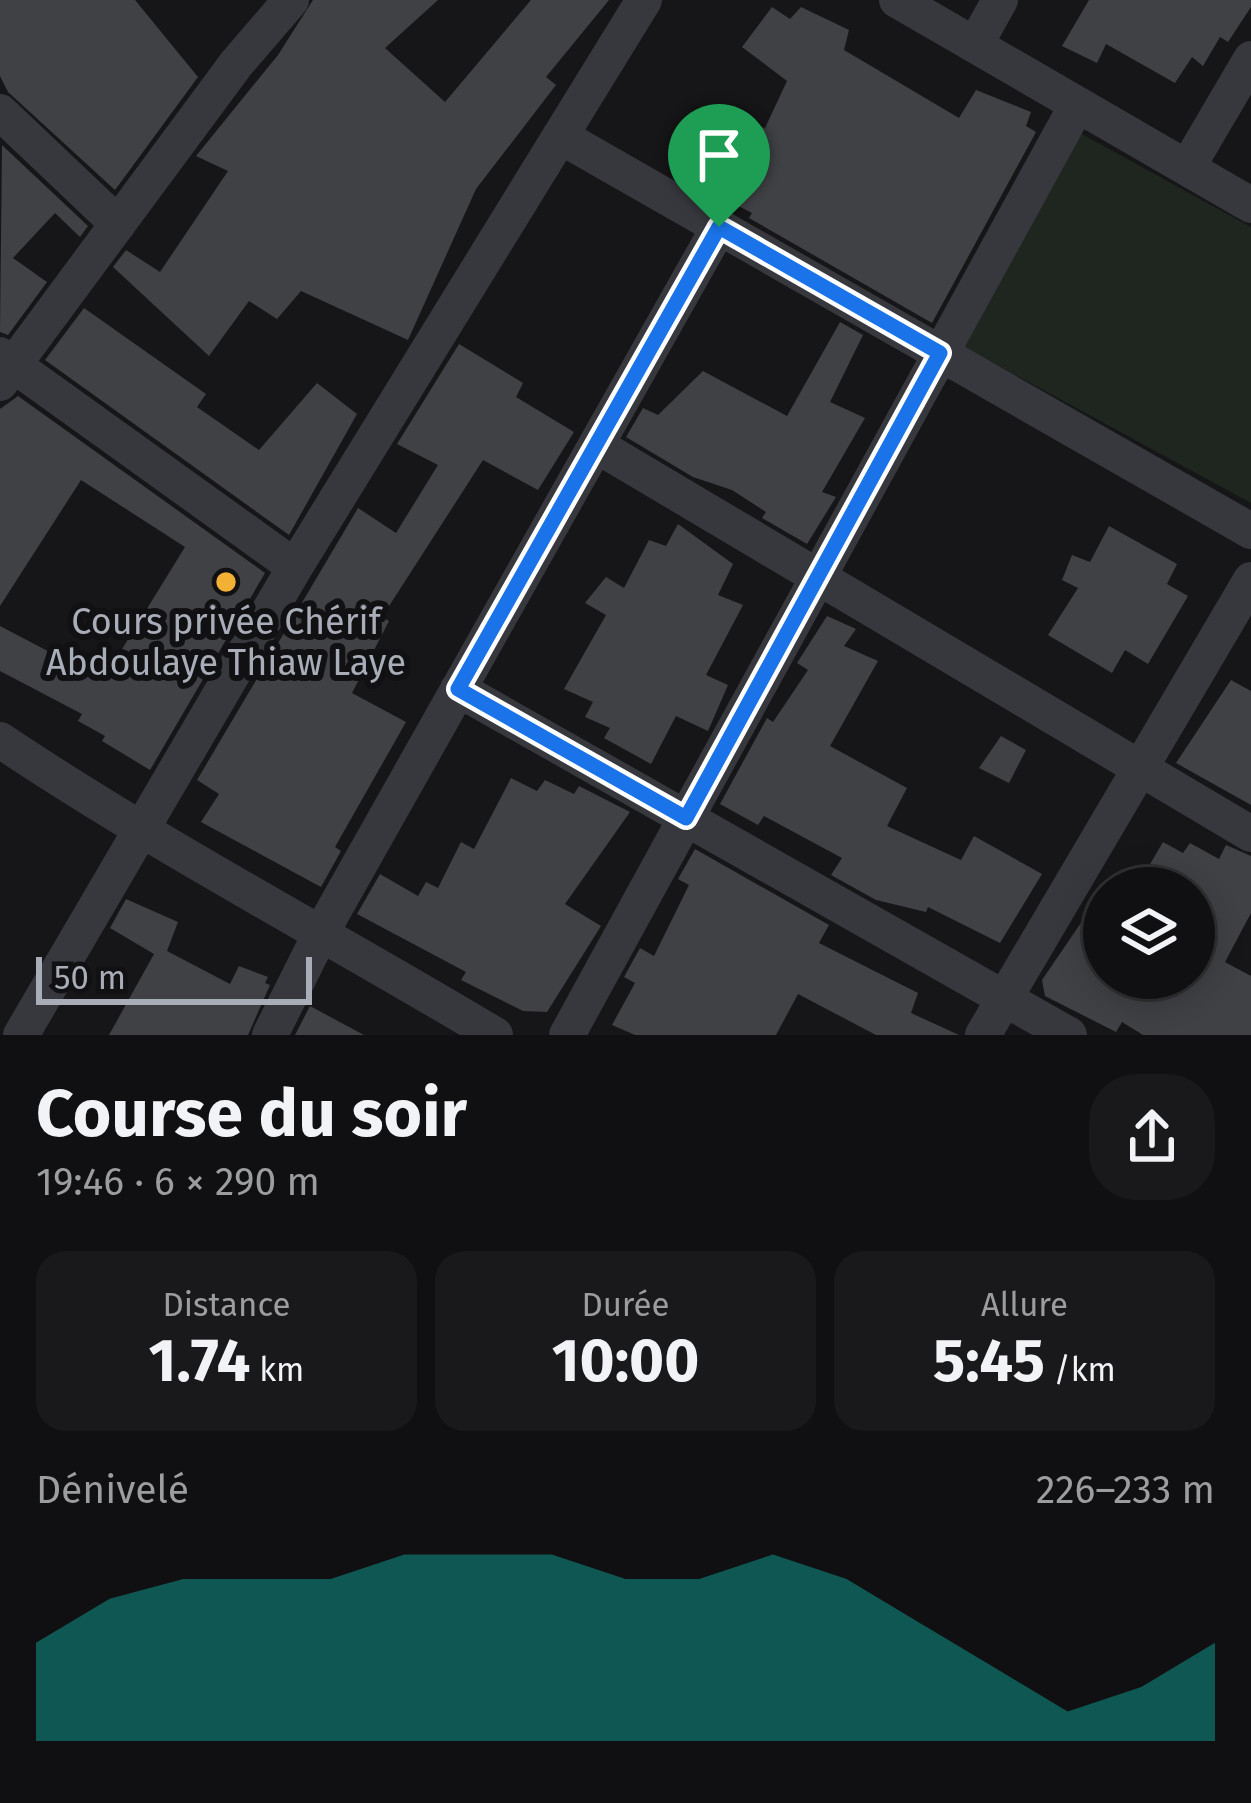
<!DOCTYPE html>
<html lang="fr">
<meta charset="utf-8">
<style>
:root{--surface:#101012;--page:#19191b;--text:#f1f3f6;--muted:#9c9d9f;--line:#303032;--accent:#0f766e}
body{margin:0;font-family:"Fira Sans",sans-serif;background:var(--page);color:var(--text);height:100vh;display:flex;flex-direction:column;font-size:45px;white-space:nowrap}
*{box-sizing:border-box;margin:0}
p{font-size:39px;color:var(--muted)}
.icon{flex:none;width:66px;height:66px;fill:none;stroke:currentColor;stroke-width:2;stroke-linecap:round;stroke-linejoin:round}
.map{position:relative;height:1035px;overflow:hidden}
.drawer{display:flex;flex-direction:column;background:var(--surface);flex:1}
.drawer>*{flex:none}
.controls{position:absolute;left:1083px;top:867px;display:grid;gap:24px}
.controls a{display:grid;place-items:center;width:132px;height:132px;border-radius:50%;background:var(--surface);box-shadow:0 6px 30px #0003,0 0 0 3px var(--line);font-size:60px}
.scale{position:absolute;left:36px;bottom:30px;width:276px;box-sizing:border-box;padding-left:12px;border:6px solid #a8adb8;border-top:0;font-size:33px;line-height:42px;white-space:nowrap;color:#a8adb8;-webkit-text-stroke:9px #111113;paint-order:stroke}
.pin{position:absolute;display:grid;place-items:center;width:102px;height:102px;color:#fff;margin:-123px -51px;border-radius:50% 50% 50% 0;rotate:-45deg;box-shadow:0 0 12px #0007}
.pin .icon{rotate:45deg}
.round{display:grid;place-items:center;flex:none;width:126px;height:126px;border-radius:48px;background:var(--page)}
.headline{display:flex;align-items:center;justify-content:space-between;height:204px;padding:0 36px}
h1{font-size:66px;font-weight:700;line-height:90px}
.figures{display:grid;grid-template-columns:repeat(3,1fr);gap:18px;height:204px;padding:12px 36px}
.figures div{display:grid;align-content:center;border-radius:30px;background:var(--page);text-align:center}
.figures b{font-size:60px;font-weight:700}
.figures small{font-size:33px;font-weight:400}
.figures p{font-size:33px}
.chart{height:336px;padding:24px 36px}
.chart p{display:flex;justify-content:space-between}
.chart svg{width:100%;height:216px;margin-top:12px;fill:var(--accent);opacity:.7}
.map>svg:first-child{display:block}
.park{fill:#1e261f}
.building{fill:#404145}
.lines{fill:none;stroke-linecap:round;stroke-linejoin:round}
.minor{stroke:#37383d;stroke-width:36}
.route-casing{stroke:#fff;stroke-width:24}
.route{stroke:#1a73e8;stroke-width:15}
.poi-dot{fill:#f2b134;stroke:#111113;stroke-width:4.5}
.labels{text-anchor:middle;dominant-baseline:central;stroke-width:12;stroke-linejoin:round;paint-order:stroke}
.poi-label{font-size:36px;fill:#a8adb8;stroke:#111113}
</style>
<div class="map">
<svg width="1251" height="1035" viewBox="0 0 1251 1035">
<rect width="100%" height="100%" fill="#161618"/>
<path class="park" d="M 1080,133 L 1251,227 L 1251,503 L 962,346 Z"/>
<path class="building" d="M 0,0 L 135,0 L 198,77 L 115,190 L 8,92 L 0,76 Z
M 313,0 L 438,0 L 385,48 L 445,102 L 531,0 L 609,0 L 546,77 L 556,85 L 476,189 L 408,340 L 301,291 L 277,319 L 249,301 L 209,356 L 113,267 L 126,250 L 160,272 L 228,171 L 196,156 L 278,55 Z
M 1089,0 L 1251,0 L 1251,7 L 1228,42 L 1220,37 L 1203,66 L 1192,57 L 1175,83 L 1106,44 L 1097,63 L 1062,46 Z
M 772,7 L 790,19 L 801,7 L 849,30 L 844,50 L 959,118 L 976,90 L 1031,112 L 1026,126 L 1036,132 L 932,323 L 749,218 L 752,213 L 721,197 L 736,169 L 688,146 L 707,109 L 765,128 L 787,81 L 742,47 Z
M 2,145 L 88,226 L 80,237 L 55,213 L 13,258 L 47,282 L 8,335 L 0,332 Z
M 84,308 L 206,394 L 197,407 L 259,450 L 317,383 L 357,414 L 289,535 L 45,360 Z
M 840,322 L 863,335 L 830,402 L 865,418 L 822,492 L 836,497 L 807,544 L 762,518 L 766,512 L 732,490 L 693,477 L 626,437 L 643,408 L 658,415 L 703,371 L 787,416 Z
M 459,344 L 523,383 L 516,397 L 574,432 L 538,490 L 483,460 L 382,617 L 389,621 L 352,693 L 406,722 L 335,847 L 341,851 L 321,887 L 201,822 L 219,794 L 197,780 L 358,508 L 396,533 L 438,465 L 397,444 Z
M 18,396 L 265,573 L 150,770 L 102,741 L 105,736 L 78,721 L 82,714 L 0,671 L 0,626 L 103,680 L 185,547 L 81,480 L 0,606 L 0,409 Z
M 678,524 L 733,564 L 718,595 L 743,605 L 706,675 L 728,685 L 708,731 L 676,716 L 651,764 L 604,738 L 610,728 L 585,717 L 593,702 L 564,689 L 606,615 L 585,603 L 606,577 L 624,588 L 649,540 L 666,546 Z
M 1109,526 L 1177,564 L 1167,584 L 1188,596 L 1148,664 L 1125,650 L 1112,673 L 1048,635 L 1078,588 L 1062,580 L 1072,555 L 1090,562 Z
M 827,616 L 856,629 L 844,646 L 878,661 L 830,746 L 907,788 L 887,826 L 961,860 L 974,836 L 1042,874 L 1000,943 L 928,907 L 926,912 L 876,900 L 831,875 L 842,858 L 764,816 L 758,825 L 720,804 L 767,718 L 773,722 L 808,670 L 797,663 Z
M 1231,680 L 1251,691 L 1251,805 L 1176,763 Z
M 1001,736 L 1026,750 L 1009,783 L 979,768 Z
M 511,778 L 537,791 L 545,780 L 574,794 L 579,786 L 630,812 L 565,904 L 601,926 L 547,1012 L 523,1011 L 461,980 L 466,972 L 357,914 L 380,874 L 418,896 L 426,882 L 438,888 L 461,842 L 474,849 Z
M 1163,842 L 1183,853 L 1190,843 L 1219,859 L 1226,845 L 1251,856 L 1251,913 L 1225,962 L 1251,976 L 1251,1035 L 1143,1035 L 1122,1022 L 1116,1032 L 1045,996 L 1042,980 L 1104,889 L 1104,978 L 1194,978 L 1194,888 L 1136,888 Z
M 695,849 L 829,925 L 819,943 L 918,993 L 911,1013 L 959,1035 L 876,1035 L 798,994 L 776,1035 L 635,1035 L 612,1025 L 635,983 L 624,977 L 640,948 L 654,956 L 689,885 L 678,879 Z
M 126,899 L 178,922 L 167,951 L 230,984 L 239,966 L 268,977 L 265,983 L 270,985 L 248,1035 L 109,1035 L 154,954 L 110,928 Z
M 310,1006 L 364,1035 L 295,1035 Z"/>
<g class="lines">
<path class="minor" d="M 897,0 L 1251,205
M 975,45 L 1000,0
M 0,112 L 118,224
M 560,136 L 1251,531
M 1187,168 L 1251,59
M 0,355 L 295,567
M 0,383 L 236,64 L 291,0
M 596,445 L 1251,834
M 458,689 L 1069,1035
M 0,740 C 160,847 330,936 495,1035
M 21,1035 L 295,567 L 644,0
M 270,1035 L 322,931 L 719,227
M 567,1035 L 1077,105
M 983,1035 L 1251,580"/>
</g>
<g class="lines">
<defs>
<path id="route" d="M 719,227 L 940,353 L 686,818 L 458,689 Z"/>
</defs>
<use href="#route" class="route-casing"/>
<use href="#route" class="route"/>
</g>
<circle class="poi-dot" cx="226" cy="582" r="12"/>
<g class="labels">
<g class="poi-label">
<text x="226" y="622">Cours privée Chérif<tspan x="226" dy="41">Abdoulaye Thiaw Laye</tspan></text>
</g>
</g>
</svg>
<div class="controls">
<a><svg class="icon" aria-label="layers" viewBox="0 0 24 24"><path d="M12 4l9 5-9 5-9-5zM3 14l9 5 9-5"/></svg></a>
</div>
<div class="scale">50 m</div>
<div class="pin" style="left:719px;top:227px;background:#1e9e55"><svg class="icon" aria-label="arrive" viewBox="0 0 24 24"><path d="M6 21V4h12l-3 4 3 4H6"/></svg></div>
</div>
<section class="drawer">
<div class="headline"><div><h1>Course du soir</h1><p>19:46 · 6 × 290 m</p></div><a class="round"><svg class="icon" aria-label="share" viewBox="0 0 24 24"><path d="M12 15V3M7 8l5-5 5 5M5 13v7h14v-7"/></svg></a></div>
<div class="figures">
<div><p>Distance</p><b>1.74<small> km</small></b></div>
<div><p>Durée</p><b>10:00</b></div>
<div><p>Allure</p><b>5:45<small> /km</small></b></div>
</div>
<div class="chart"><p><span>Dénivelé</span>226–233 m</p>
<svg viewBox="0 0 160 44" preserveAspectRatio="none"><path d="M0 44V24L10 15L20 11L30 11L40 11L50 6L60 6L70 6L80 11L90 11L100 6L110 11L120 20L130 29L140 38L150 33L160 24V44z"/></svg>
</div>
</section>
